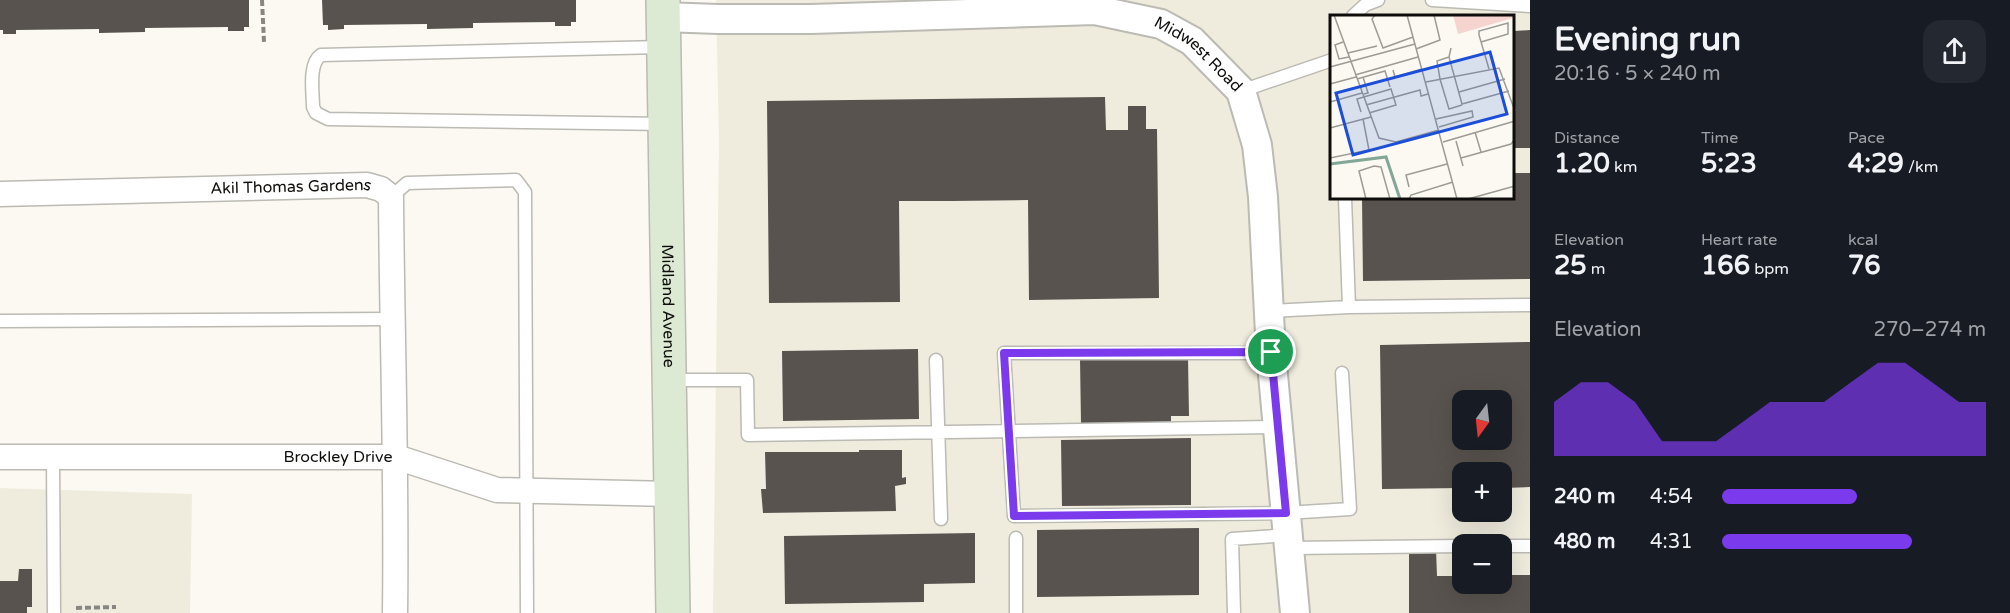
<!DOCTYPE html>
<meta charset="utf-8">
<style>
:root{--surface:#171b24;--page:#242831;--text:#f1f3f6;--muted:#9ea1a6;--accent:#7c3aed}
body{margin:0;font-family:"Varela Round",sans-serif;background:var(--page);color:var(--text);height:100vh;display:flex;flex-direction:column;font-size:22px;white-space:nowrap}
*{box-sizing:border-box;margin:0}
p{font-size:20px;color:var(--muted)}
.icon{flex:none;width:33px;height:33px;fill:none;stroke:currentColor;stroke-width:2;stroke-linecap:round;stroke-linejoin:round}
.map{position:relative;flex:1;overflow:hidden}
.drawer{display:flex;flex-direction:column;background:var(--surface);width:480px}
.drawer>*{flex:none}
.needle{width:39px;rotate:195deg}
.fabs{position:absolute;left:1452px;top:390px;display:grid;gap:12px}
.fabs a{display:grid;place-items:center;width:60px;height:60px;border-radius:12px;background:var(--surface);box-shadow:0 6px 24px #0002;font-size:30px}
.pin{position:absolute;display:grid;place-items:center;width:51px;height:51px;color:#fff;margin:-26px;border:3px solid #fff;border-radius:50%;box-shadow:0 2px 6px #0007}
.round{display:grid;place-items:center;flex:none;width:63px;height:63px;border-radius:18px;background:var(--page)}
.headline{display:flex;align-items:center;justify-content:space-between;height:102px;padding:0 24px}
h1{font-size:33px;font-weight:800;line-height:45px}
.stats{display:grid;grid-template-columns:repeat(3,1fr);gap:9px;height:102px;padding:6px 24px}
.stats div{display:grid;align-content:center}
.stats b{font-size:26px;font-weight:800}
.stats small{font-size:16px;font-weight:400}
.stats p{font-size:16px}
.chart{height:168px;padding:12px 24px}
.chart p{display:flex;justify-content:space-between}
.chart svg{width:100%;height:108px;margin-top:6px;fill:var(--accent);opacity:.7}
ul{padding:0 24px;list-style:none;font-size:20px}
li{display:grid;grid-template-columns:96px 72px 1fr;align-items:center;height:45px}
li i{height:15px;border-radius:8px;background:var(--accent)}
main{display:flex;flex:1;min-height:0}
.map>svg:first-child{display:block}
.built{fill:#efecde;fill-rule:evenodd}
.building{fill:#58534e;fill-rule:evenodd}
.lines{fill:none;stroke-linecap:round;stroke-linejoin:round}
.service-casing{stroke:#bbbab3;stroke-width:15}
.minor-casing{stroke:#bbbab3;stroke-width:27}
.tertiary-casing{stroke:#bbbab3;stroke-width:32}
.secondary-casing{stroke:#bbbab3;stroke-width:36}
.path{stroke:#888681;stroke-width:4;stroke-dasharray:6 3;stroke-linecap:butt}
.service{stroke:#fff;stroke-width:12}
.minor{stroke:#fff;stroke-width:24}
.tertiary{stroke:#fff;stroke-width:28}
.secondary{stroke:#ddead3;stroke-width:33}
.route-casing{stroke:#fff;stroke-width:12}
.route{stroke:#7c3aed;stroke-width:8}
.labels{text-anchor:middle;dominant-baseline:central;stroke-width:6;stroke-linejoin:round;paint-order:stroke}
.street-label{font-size:16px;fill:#0e0d0b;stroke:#fff}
.inset-river{fill:none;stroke:#82a697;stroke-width:3}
.inset-road{fill:none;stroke:#9c9b95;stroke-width:1.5}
.view{fill:#1d4ed8;fill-opacity:0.15;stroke:#1d4ed8;stroke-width:3}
.inset-edge{fill:none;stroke:#0e0d0b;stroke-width:3}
</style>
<main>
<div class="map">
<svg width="1530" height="613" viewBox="0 0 1530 613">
<rect width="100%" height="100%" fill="#fbf9f1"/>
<path class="built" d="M 716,0 L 1530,0 L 1530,613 L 713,613 L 719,142 ZM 1332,16 L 1514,16 L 1514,198 L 1332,198 ZM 1462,400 L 1502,400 L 1502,440 L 1462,440 ZM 1462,472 L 1502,472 L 1502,512 L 1462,512 ZM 1462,544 L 1502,544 L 1502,584 L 1462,584 Z
M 0,488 L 192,494 L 190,613 L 0,613 Z"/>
<path class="building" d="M 0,0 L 249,0 L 249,27 L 244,27 L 244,31 L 228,31 L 228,27 L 145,28 L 145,32 L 99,33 L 99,29 L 16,30 L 16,34 L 3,34 L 3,30 L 0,30 Z
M 322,0 L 576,0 L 576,22 L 571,22 L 571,26 L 555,26 L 555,22 L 473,23 L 473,28 L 427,29 L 427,24 L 344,25 L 344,29 L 328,30 L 328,25 L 323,25 Z
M 1530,30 L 1530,148 L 1514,148 L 1514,31 Z
M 1105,97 L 1106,130 L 1128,130 L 1128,106 L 1146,106 L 1146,129 L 1157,129 L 1159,298 L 1029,300 L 1028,200 L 951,201 L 899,201 L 900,302 L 769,303 L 767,101 Z
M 1514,173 L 1530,173 L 1530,279 L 1363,281 L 1362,198 L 1514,198 Z
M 1530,342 L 1530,487 L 1502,488 L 1502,472 L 1462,472 L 1462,488 L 1382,489 L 1380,345 ZM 1462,400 L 1502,400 L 1502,440 L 1462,440 Z
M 918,349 L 919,419 L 783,421 L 782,351 Z
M 1188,358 L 1189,416 L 1171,416 L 1171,422 L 1081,424 L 1080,359 Z
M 1191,438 L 1191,505 L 1062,506 L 1061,440 Z
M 859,450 L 902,450 L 902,478 L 906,477 L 906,484 L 895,486 L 896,511 L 763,513 L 761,489 L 766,489 L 765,452 L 859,452 Z
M 1199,528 L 1199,595 L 1037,597 L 1037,530 Z
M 975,533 L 975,583 L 924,584 L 924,602 L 785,604 L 784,536 Z
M 1436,549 L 1437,576 L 1462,576 L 1462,584 L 1502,584 L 1502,575 L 1530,575 L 1530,613 L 1409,613 L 1409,550 Z
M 19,569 L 32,569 L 32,607 L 27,607 L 27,613 L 0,613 L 0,581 L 18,581 Z"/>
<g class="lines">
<defs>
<path id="service" d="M 1432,0 L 1530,6
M 1353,16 L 1365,5 L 1378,0
M 662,47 L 321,55 C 308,64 313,92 313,107 L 316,113 L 328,119 L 665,124
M 1241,91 L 1332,60
M 391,197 L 407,183 L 516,180 L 525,192 L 527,613
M 1345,198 L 1349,307
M 1269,311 L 1349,307 L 1530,305
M 0,321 L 392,319
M 1271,353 L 1004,353 L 1014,516 L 1286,513 L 1350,509 L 1342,373
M 936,360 L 941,519
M 671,380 L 747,380 L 748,435 L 1278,427
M 53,458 L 54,613
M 1016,538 L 1016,613
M 1502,546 L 1530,546
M 1290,548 L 1462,546
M 1234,613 L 1232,539 L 1289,535"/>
<g id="minor">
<path id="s1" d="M 0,194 L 367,185 L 381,189 L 391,197 C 392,336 397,474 395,613"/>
<path id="s2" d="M 0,457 L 396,457 L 497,490 L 671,494"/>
</g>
<g id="tertiary">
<path id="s3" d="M 663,17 L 718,19 L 811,19 L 1095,10 L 1161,24 L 1192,41 L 1241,91 L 1257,145 L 1263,197 L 1271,353 L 1295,613"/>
</g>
<g id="secondary">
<path id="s4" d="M 663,0 L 673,613"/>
</g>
</defs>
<use href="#service" class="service-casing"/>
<use href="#minor" class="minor-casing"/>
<use href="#tertiary" class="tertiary-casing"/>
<use href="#secondary" class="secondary-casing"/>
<path class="path" d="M 262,0 L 264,42
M 76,608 L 116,607"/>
<use href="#service" class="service"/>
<use href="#minor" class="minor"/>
<use href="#tertiary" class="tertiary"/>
<use href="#secondary" class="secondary"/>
</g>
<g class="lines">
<defs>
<path id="route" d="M 1271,352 L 1286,513 L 1014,516 L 1004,353 Z"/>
</defs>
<use href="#route" class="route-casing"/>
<use href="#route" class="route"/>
</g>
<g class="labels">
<g class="street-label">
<text stroke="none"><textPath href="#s3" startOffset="548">Midwest Road</textPath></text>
<text stroke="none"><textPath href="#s1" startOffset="291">Akil Thomas Gardens</textPath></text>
<text stroke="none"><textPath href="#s4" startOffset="306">Midland Avenue</textPath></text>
<text stroke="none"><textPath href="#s2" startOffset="338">Brockley Drive</textPath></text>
</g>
</g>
<g transform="translate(1330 15)">
<rect width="184" height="184" fill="#fbf9f1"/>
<path d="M 123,0 L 183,0 L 183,3 L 128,19 Z" fill="#f5d4cf"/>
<path class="inset-river" d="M 0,149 L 56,142 L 70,184"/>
<path class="inset-road" d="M 4,0 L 49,123 L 66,127 L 109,115M 45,0 L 42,4 L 53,33 L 83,22M 77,0 L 127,184M 13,27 L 5,30 L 9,44 L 19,42M 151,27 L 178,19 L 178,8 L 149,16 L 149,20 L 159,54M 121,33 L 119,42 L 132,89 L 179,76M 86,34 L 110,25 L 104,0M 18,38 L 47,31M 119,42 L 107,46 L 110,64 L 119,94 L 132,90M 0,52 L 85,29M 63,55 L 65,62 L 92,54M 25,60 L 88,42M 33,62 L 38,78 L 34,79M 27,64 L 55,56 L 60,72M 96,67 L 169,53 L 185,96M 0,69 L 26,62M 30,72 L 58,64M 129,77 L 175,64M 0,87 L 32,78M 36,90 L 90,75 L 91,81 L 98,79M 31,97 L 27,84 L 61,74 L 66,90 L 39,98M 106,104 L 142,96 L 143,102 L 109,112M 0,113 L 41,102M 145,117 L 151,137M 126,126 L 133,151M 113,127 L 185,106M 0,143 L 39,135 L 33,104M 131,143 L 181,129 L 185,124M 79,172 L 76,160 L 117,149M 36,184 L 29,156 L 44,151 L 51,152 L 60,184M 79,184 L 81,180 L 123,167M 138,184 L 185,171"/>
<path class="view" d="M 160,37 L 177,99 L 23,140 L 6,78 Z"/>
<rect width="184" height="184" class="inset-edge"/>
</g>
</svg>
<div class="fabs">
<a><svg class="needle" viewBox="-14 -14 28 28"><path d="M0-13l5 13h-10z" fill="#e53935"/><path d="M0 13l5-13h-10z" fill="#9ea1a6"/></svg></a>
<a>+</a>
<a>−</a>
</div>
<div class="pin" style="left:1271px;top:352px;background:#1e9e55"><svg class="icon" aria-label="arrive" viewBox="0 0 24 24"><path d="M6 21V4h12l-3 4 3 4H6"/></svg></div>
</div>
<section class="drawer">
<div class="headline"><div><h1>Evening run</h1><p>20:16 · 5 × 240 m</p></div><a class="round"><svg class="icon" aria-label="share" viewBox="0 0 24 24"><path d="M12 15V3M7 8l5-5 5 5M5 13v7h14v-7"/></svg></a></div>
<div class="stats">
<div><p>Distance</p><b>1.20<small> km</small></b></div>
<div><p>Time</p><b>5:23</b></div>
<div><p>Pace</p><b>4:29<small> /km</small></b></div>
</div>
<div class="stats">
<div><p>Elevation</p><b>25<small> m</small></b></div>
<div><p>Heart rate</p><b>166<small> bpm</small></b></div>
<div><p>kcal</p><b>76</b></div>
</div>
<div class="chart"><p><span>Elevation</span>270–274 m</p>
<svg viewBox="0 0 160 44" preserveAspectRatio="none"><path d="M0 44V22L10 14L20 14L30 22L40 38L50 38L60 38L70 30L80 22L90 22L100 22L110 14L120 6L130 6L140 14L150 22L160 22V44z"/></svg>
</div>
<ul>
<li><b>240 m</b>4:54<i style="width:51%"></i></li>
<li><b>480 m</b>4:31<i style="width:72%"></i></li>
</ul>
</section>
</main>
